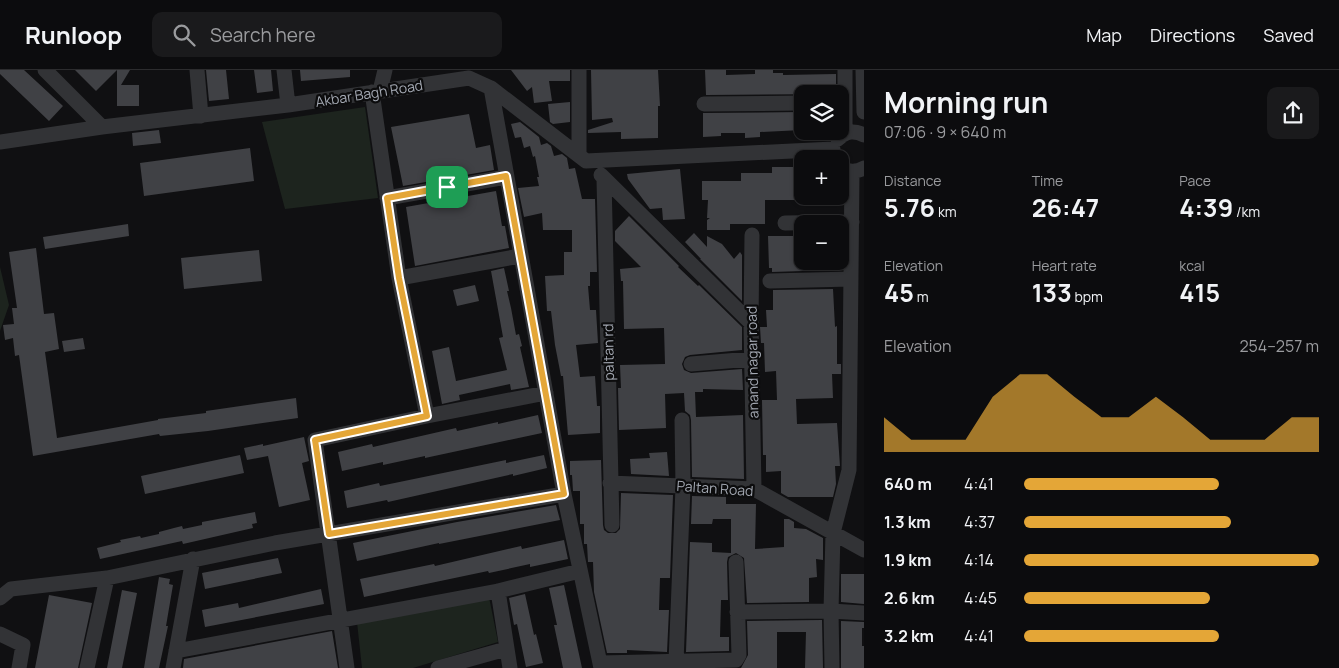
<!DOCTYPE html>
<meta charset="utf-8">
<style>
:root{--surface:#0c0c0e;--page:#1a1a1c;--text:#f1f3f6;--muted:#9a9b9e;--line:#2c2c2e;--accent:#e4a637}
body{margin:0;font-family:Manrope,sans-serif;background:var(--page);color:var(--text);height:100vh;display:flex;flex-direction:column;font-size:19px;white-space:nowrap}
*{box-sizing:border-box;margin:0}
p{font-size:16px;color:var(--muted)}
.icon{flex:none;width:28px;height:28px;fill:none;stroke:currentColor;stroke-width:2;stroke-linecap:round;stroke-linejoin:round}
.map{position:relative;flex:1;overflow:hidden}
.drawer{display:flex;flex-direction:column;background:var(--surface);width:475px}
.drawer>*{flex:none}
.buttons{position:absolute;left:794px;top:15px;display:grid;gap:10px}
.buttons a{display:grid;place-items:center;width:55px;height:55px;border-radius:10px;background:var(--surface);box-shadow:0 1px 4px #0004,0 0 0 1px var(--line);font-size:25px}
.pin{position:absolute;display:grid;place-items:center;width:42px;height:42px;color:#fff;margin:-21px;border-radius:10px;box-shadow:0 2px 8px #0006}
.round{display:grid;place-items:center;flex:none;width:52px;height:52px;border-radius:10px;background:var(--page)}
.head{display:flex;align-items:center;justify-content:space-between;height:85px;padding:0 20px}
h1{font-size:28px;font-weight:700;line-height:38px}
.metrics{display:grid;grid-template-columns:repeat(3,1fr);gap:8px;height:85px;padding:5px 20px}
.metrics div{display:grid;align-content:center}
.metrics b{font-size:25px;font-weight:700}
.metrics small{font-size:14px;font-weight:400}
.metrics p{font-size:14px}
.chart{height:140px;padding:10px 20px}
.chart p{display:flex;justify-content:space-between}
.chart svg{width:100%;height:90px;margin-top:5px;fill:var(--accent);opacity:.7}
ul{padding:0 20px;list-style:none;font-size:16px}
li{display:grid;grid-template-columns:80px 60px 1fr;align-items:center;height:38px}
li i{height:12px;border-radius:6px;background:var(--accent)}
header{display:flex;align-items:center;gap:30px;box-sizing:border-box;height:70px;padding:0 25px;background:var(--surface);border-bottom:1px solid var(--line)}
header strong{font-size:24px}
nav{display:flex;gap:28px;margin-inline-start:auto;font-size:18px}
.search{width:350px;height:45px;background:var(--page);display:flex;align-items:center;gap:12px;box-sizing:border-box;padding:0 18px;border-radius:10px;color:var(--muted);font-size:19px}
main{display:flex;flex:1;min-height:0}
.map>svg:first-child{display:block}
.green{fill:#1d241e}
.building{fill:#404145}
.lines{fill:none;stroke-linecap:round;stroke-linejoin:round}
.minor{stroke:#323336;stroke-width:15}
.route-casing{stroke:#fff;stroke-width:10}
.route{stroke:#e4a637;stroke-width:6}
.labels{text-anchor:middle;dominant-baseline:central;stroke-width:4.5;stroke-linejoin:round;paint-order:stroke}
.street-label{font-size:14px;fill:#a3a8b2;stroke:#0c0c0d}
</style>
<header>
<strong>Runloop</strong>
<div class="search"><svg class="icon" aria-label="search" viewBox="0 0 24 24"><circle cx="10" cy="10" r="6"/><path d="M15 15l6 6"/></svg>Search here</div>
<nav><a>Map</a><a>Directions</a><a>Saved</a></nav>
</header>
<main>
<div class="map">
<svg width="864" height="598" viewBox="0 0 864 598">
<rect width="100%" height="100%" fill="#101012"/>
<path class="green" d="M 365,37 L 378,128 L 285,139 L 262,52 Z
M 0,197 L 9,235 L 0,261 Z
M 489,527 L 498,572 L 413,598 L 362,598 L 357,552 Z"/>
<path class="building" d="M 0,0 L 24,0 L 63,36 L 49,51 L 0,4 Z
M 75,0 L 117,0 L 96,21 Z
M 117,0 L 130,0 L 121,15 L 139,15 L 139,36 L 117,36 Z
M 206,0 L 226,0 L 229,29 L 209,31 Z
M 254,0 L 271,0 L 273,21 L 257,23 Z
M 300,0 L 350,0 L 350,7 L 301,11 Z
M 511,0 L 570,0 L 570,11 L 549,11 L 552,31 L 534,33 L 532,17 L 527,21 Z
M 591,0 L 658,0 L 660,36 L 658,36 L 658,68 L 621,69 L 621,62 L 588,63 L 588,60 L 613,52 L 612,48 L 592,50 Z
M 705,0 L 726,0 L 726,5 L 755,4 L 755,0 L 773,0 L 773,3 L 783,3 L 783,5 L 836,4 L 836,24 L 706,25 Z
M 570,32 L 570,52 L 553,54 L 550,52 L 548,34 Z
M 802,42 L 802,60 L 760,62 L 760,67 L 745,68 L 745,63 L 721,63 L 721,66 L 703,67 L 703,43 Z
M 469,44 L 476,78 L 490,75 L 494,100 L 403,116 L 391,57 Z
M 520,52 L 539,67 L 541,75 L 547,73 L 551,76 L 554,86 L 562,84 L 567,88 L 569,99 L 575,98 L 582,129 L 595,129 L 597,202 L 590,202 L 590,216 L 588,216 L 590,240 L 596,240 L 598,273 L 576,275 L 580,307 L 595,306 L 597,336 L 600,336 L 600,363 L 568,365 L 563,306 L 561,306 L 555,275 L 551,241 L 547,241 L 545,206 L 564,205 L 564,182 L 572,182 L 572,160 L 543,160 L 542,143 L 524,147 L 518,118 L 539,116 L 537,107 L 539,107 L 535,86 L 533,87 L 530,76 L 524,78 L 521,67 L 515,68 L 511,54 Z
M 159,60 L 161,73 L 133,76 L 132,63 Z
M 250,78 L 254,111 L 144,126 L 140,93 Z
M 772,97 L 802,97 L 802,126 L 796,126 L 796,130 L 765,130 L 765,154 L 730,154 L 730,160 L 707,160 L 707,150 L 710,148 L 707,148 L 708,130 L 702,130 L 702,111 L 741,111 L 741,103 L 772,103 Z
M 680,99 L 685,149 L 663,150 L 662,138 L 650,139 L 628,109 L 627,104 Z
M 496,121 L 502,156 L 505,156 L 509,178 L 415,196 L 406,137 Z
M 629,146 L 679,196 L 678,197 L 698,216 L 699,215 L 742,257 L 742,280 L 690,285 L 685,287 L 682,294 L 684,300 L 691,303 L 742,299 L 743,320 L 703,319 L 703,322 L 695,322 L 696,347 L 743,345 L 744,409 L 692,407 L 691,350 L 690,345 L 685,341 L 684,323 L 665,324 L 666,358 L 619,360 L 618,318 L 621,318 L 620,295 L 665,294 L 664,258 L 624,259 L 623,211 L 621,211 L 620,199 L 641,197 L 615,171 L 615,161 Z
M 128,154 L 129,166 L 45,179 L 43,167 Z
M 694,163 L 707,177 L 707,166 L 722,174 L 734,189 L 740,182 L 742,185 L 742,231 L 700,189 L 701,189 L 685,172 Z
M 768,166 L 802,166 L 802,191 L 832,191 L 833,200 L 772,202 L 772,198 L 769,198 Z
M 36,178 L 44,244 L 54,243 L 59,279 L 45,282 L 57,368 L 158,350 L 158,349 L 206,343 L 206,341 L 296,328 L 298,348 L 208,361 L 160,366 L 159,364 L 33,386 L 19,285 L 15,286 L 13,268 L 5,270 L 3,255 L 14,254 L 12,238 L 17,238 L 9,182 Z
M 259,180 L 262,211 L 184,219 L 181,188 Z
M 504,198 L 509,221 L 507,221 L 511,238 L 516,265 L 519,264 L 522,276 L 520,277 L 529,317 L 511,320 L 510,314 L 459,325 L 460,330 L 442,334 L 432,281 L 449,277 L 456,311 L 507,300 L 499,268 L 503,267 L 491,201 Z
M 475,215 L 479,231 L 457,236 L 453,220 Z
M 833,219 L 835,257 L 837,256 L 837,294 L 841,294 L 841,304 L 832,304 L 833,328 L 796,329 L 797,354 L 837,353 L 840,396 L 835,396 L 836,414 L 833,427 L 788,427 L 781,423 L 781,401 L 766,402 L 766,385 L 763,385 L 762,330 L 777,330 L 776,301 L 765,302 L 764,273 L 761,273 L 760,257 L 767,257 L 766,240 L 773,240 L 773,220 Z
M 83,268 L 85,279 L 64,282 L 62,271 Z
M 538,345 L 542,363 L 425,388 L 425,386 L 383,395 L 383,392 L 342,401 L 338,382 L 372,374 L 373,377 L 456,358 L 457,361 L 498,352 L 498,354 Z
M 304,367 L 309,391 L 302,393 L 310,430 L 279,437 L 268,386 L 247,390 L 244,378 L 263,374 L 263,376 Z
M 667,382 L 669,406 L 631,404 L 630,389 L 650,388 L 649,383 Z
M 240,385 L 244,403 L 145,424 L 141,406 Z
M 544,385 L 547,398 L 513,406 L 513,404 L 388,432 L 387,430 L 347,438 L 344,421 L 379,413 L 380,416 L 506,390 L 506,393 Z
M 601,390 L 603,455 L 604,460 L 608,463 L 616,463 L 620,459 L 621,423 L 673,425 L 670,508 L 660,508 L 659,540 L 669,540 L 667,582 L 627,580 L 627,583 L 607,583 L 594,522 L 593,492 L 588,492 L 587,474 L 584,474 L 584,454 L 580,454 L 580,421 L 573,421 L 572,405 L 570,405 L 570,391 Z
M 692,426 L 726,427 L 726,434 L 756,434 L 755,479 L 784,477 L 784,449 L 789,449 L 794,452 L 794,458 L 806,459 L 823,468 L 823,490 L 816,489 L 817,507 L 809,508 L 809,532 L 747,533 L 744,488 L 736,483 L 728,487 L 727,492 L 728,530 L 721,530 L 720,567 L 729,567 L 729,581 L 686,582 L 690,472 L 712,473 L 712,482 L 731,483 L 731,449 L 713,449 L 712,454 L 691,454 Z
M 556,435 L 560,450 L 439,474 L 439,473 L 357,491 L 353,473 L 457,452 Z
M 255,442 L 257,453 L 252,454 L 253,458 L 183,474 L 182,471 L 100,489 L 97,478 L 121,472 L 120,470 L 140,466 L 141,468 L 159,464 L 159,462 L 174,458 L 182,456 L 183,459 L 202,455 L 202,452 Z
M 564,470 L 568,489 L 530,497 L 530,494 L 489,503 L 488,501 L 364,527 L 360,509 L 434,494 L 435,496 L 521,476 L 522,479 Z
M 278,488 L 282,503 L 205,519 L 202,503 Z
M 841,504 L 864,504 L 864,534 L 841,532 Z
M 159,507 L 170,509 L 169,514 L 173,515 L 166,556 L 168,556 L 159,598 L 144,598 Z
M 564,515 L 572,552 L 582,598 L 563,598 L 554,555 L 557,555 L 549,518 Z
M 321,519 L 324,534 L 205,557 L 202,540 L 238,533 L 239,538 Z
M 122,520 L 137,523 L 122,598 L 107,598 Z
M 525,524 L 534,565 L 536,564 L 543,593 L 526,597 L 517,554 L 514,555 L 509,528 Z
M 49,525 L 92,533 L 78,598 L 35,598 Z
M 822,550 L 823,598 L 805,598 L 806,562 L 777,562 L 777,598 L 741,598 L 748,585 L 747,551 Z
M 841,551 L 864,552 L 864,558 L 862,558 L 862,576 L 864,576 L 864,598 L 841,598 Z
M 332,561 L 338,598 L 183,598 L 184,589 Z"/>
<g class="lines">
<path class="minor" d="M 45,0 L 102,57
M 197,0 L 201,46
M 284,0 L 288,35
M 863,0 L 864,42
M 491,18 L 564,424 L 601,598
M 380,21 L 385,0
M 372,22 L 399,208 L 427,346
M 704,34 L 802,33
M 845,64 L 845,0
M 838,69 C 846,61 854,60 864,65
M 0,72 L 102,57 L 288,35 L 469,8 L 491,18 L 586,91 L 833,79
M 579,85 L 579,0
M 840,97 C 848,102 855,103 864,98
M 601,105 L 751,253
M 604,109 L 612,455
M 387,128 L 506,107
M 785,153 L 852,152
M 752,165 L 751,253 L 754,419
M 399,208 L 520,186
M 770,211 L 851,209
M 691,294 L 751,289
M 610,413 L 754,419 L 864,480
M 498,521 L 510,598
M 0,528 L 11,519 L 107,508 L 275,473 L 564,424
M 737,542 L 831,541 L 864,543
M 0,564 L 23,575 L 19,598
M 176,581 L 498,521 L 580,501
M 676,592 L 683,417 L 682,350
M 600,593 L 736,590 L 739,585 L 736,492
M 87,598 L 107,508
M 173,598 L 193,489
M 347,598 L 315,370 L 427,346 L 546,323
M 438,598 L 506,579
M 832,598 L 831,541 L 833,463 L 849,400 L 852,102"/>
</g>
<g class="lines">
<defs>
<path id="route" d="M 506,106 L 564,424 L 329,464 L 315,370 L 427,346 L 399,208 L 387,128 Z"/>
</defs>
<use href="#route" class="route-casing"/>
<use href="#route" class="route"/>
</g>
<g class="labels">
<g class="street-label">
<text transform="translate(369 23) rotate(-9)">Akbar Bagh Road</text>
<text transform="translate(608 282) rotate(-91)">paltan rd</text>
<text transform="translate(752 292) rotate(-91)">anand nagar road</text>
<text transform="translate(715 418) rotate(4)">Paltan Road</text>
</g>
</g>
</svg>
<div class="buttons">
<a><svg class="icon" aria-label="layers" viewBox="0 0 24 24"><path d="M12 4l9 5-9 5-9-5zM3 14l9 5 9-5"/></svg></a>
<a>+</a>
<a>−</a>
</div>
<div class="pin" style="left:447px;top:117px;background:#1e9e55"><svg class="icon" aria-label="arrive" viewBox="0 0 24 24"><path d="M6 21V4h12l-3 4 3 4H6"/></svg></div>
</div>
<section class="drawer">
<div class="head"><div><h1>Morning run</h1><p>07:06 · 9 × 640 m</p></div><a class="round"><svg class="icon" aria-label="share" viewBox="0 0 24 24"><path d="M12 15V3M7 8l5-5 5 5M5 13v7h14v-7"/></svg></a></div>
<div class="metrics">
<div><p>Distance</p><b>5.76<small> km</small></b></div>
<div><p>Time</p><b>26:47</b></div>
<div><p>Pace</p><b>4:39<small> /km</small></b></div>
</div>
<div class="metrics">
<div><p>Elevation</p><b>45<small> m</small></b></div>
<div><p>Heart rate</p><b>133<small> bpm</small></b></div>
<div><p>kcal</p><b>415</b></div>
</div>
<div class="chart"><p><span>Elevation</span>254–257 m</p>
<svg viewBox="0 0 160 44" preserveAspectRatio="none"><path d="M0 44V27L10 38L20 38L30 38L40 17L50 6L60 6L70 17L80 27L90 27L100 17L110 27L120 38L130 38L140 38L150 27L160 27V44z"/></svg>
</div>
<ul>
<li><b>640 m</b>4:41<i style="width:66%"></i></li>
<li><b>1.3 km</b>4:37<i style="width:70%"></i></li>
<li><b>1.9 km</b>4:14<i style="width:100%"></i></li>
<li><b>2.6 km</b>4:45<i style="width:63%"></i></li>
<li><b>3.2 km</b>4:41<i style="width:66%"></i></li>
</ul>
</section>
</main>
